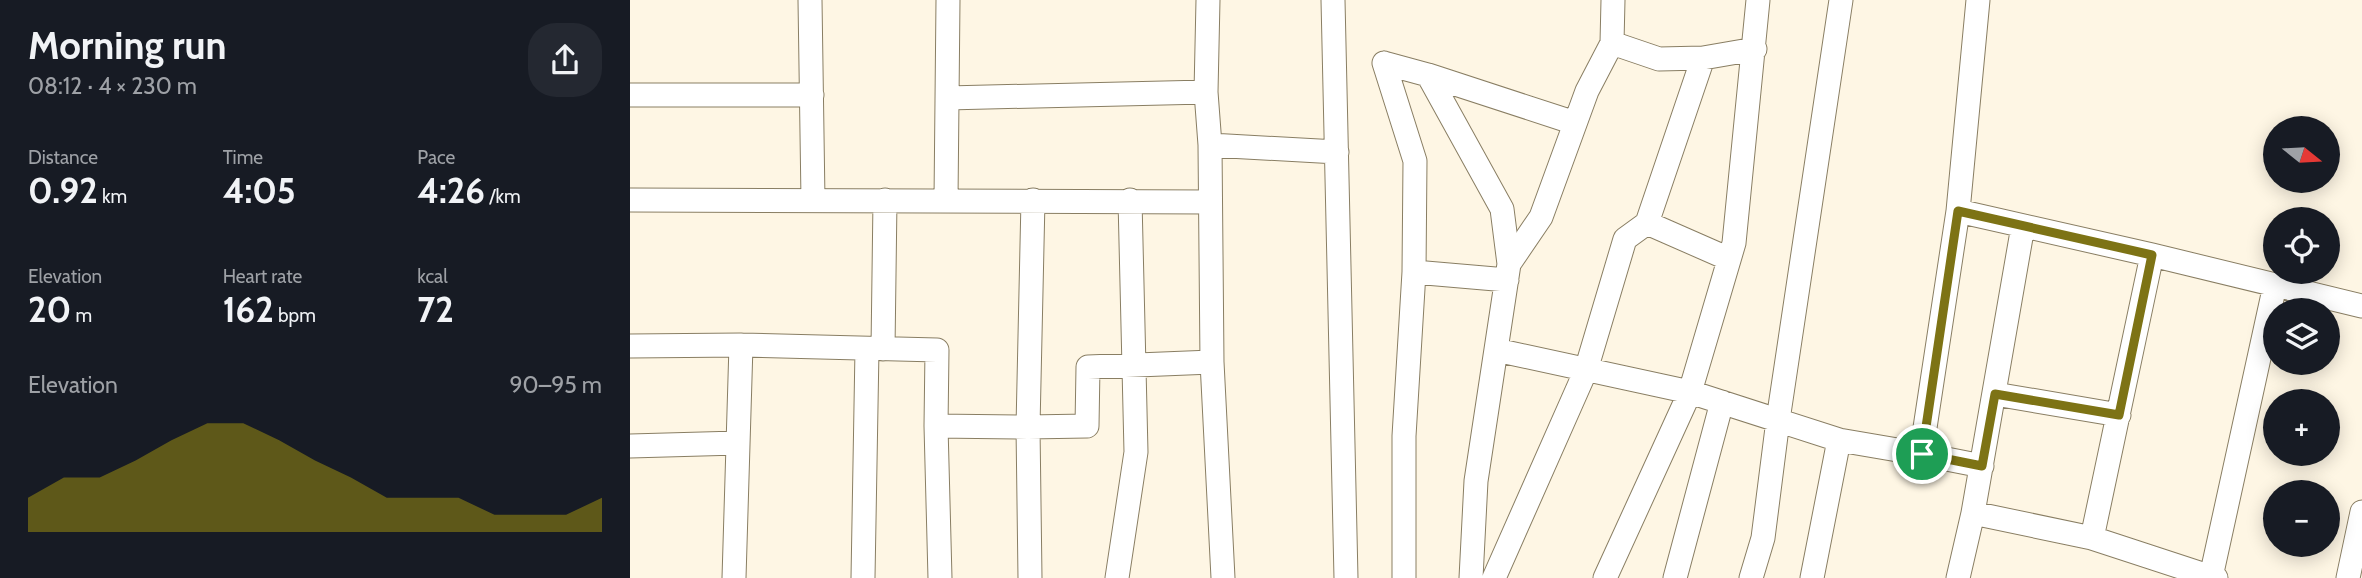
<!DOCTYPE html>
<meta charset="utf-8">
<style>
:root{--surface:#171b24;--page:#242831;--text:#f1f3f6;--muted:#9ea1a6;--accent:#7d7315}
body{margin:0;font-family:Cabin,sans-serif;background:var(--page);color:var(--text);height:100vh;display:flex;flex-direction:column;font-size:26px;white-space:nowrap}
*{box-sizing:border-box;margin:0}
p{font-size:23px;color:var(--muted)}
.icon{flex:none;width:38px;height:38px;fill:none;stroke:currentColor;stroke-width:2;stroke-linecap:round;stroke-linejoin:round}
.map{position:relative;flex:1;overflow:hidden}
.drawer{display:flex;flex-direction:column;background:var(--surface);width:630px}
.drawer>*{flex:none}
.needle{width:46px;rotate:108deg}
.fabs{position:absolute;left:1633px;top:116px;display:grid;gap:14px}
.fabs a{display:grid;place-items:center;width:77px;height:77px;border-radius:50%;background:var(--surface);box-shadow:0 4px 18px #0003;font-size:35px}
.pin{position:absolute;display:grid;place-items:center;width:60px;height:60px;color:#fff;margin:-30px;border:4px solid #fff;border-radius:50%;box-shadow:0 2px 7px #0007}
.round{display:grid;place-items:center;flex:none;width:74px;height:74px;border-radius:28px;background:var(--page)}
.headline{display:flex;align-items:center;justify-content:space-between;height:119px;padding:0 28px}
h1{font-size:38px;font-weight:800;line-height:52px}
.figures{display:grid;grid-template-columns:repeat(3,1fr);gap:10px;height:119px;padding:7px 28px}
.figures div{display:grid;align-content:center}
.figures b{font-size:35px;font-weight:800}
.figures small{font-size:19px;font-weight:400}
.figures p{font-size:19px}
.chart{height:196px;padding:14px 28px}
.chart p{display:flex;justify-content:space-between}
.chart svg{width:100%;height:126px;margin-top:7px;fill:var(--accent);opacity:.7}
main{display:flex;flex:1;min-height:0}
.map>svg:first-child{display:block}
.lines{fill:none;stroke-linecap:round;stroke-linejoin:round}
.street-casing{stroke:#897e63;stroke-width:25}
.street{stroke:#fff;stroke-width:23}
.route-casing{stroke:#fff;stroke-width:14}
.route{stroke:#7d7315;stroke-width:9}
</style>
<main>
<section class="drawer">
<div class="headline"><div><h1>Morning run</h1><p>08:12 · 4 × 230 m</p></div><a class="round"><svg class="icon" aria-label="share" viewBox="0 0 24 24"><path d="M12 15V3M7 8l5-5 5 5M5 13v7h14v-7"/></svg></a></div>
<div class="figures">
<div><p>Distance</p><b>0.92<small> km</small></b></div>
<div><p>Time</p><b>4:05</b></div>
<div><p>Pace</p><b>4:26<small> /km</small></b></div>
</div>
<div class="figures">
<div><p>Elevation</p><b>20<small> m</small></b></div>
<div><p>Heart rate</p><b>162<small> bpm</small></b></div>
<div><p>kcal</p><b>72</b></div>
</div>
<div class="chart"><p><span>Elevation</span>90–95 m</p>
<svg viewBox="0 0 160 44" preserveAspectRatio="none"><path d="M0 44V32L10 25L20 25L30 19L40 12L50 6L60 6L70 12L80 19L90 25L100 32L110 32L120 32L130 38L140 38L150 38L160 32V44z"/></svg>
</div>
</section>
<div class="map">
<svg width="1732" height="578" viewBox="0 0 1732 578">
<rect width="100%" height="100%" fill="#fef6e4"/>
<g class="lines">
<defs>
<path id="street" d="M 180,0 L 183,200
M 578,0 L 576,92 L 580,145 L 582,362 L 593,578
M 703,0 L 716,578
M 982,43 L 1029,59 L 1073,58 L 1125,49
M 754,63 L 798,75 L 872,209 L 879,264 L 846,481 L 841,578
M 754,63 L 785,161 L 784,272 L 774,436 L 774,578
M 798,75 L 945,123
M 0,95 L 182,95
M 317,98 L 576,92
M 580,145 L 707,152
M 0,200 L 579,202
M 316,200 L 318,0
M 403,200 L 398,427 L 457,426 L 458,367 L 582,362
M 1328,211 L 1522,255 L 1732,306
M 1017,223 L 1099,259
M 879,264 L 911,217 L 957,91 L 982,43 L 983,0
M 784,272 L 877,280
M 0,346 L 111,345 L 307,350 L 306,426 L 398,427 L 400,578
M 253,349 L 255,200
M 866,350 L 1060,392 L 1209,440
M 1365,394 L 1489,415
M 306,426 L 310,578
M 0,446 L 108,443
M 1291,454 L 1352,466
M 1343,513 L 1393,226
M 1462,538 L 1581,577
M 104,578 L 111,345
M 233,578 L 237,349
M 487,578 L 506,452 L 500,200
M 864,578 L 956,370 L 995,239 L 1017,223 L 1073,58
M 975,578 L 1060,392 L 1104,243 L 1128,0
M 1045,578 L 1092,402
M 1121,578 L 1133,538 L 1148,420 L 1211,0
M 1182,578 L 1209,440 L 1291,454 L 1328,211 L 1348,0
M 1328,578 L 1343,513 L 1462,538 L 1522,255
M 1586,578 L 1581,577 L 1645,285
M 1718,578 L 1732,512"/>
</defs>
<use href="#street" class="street-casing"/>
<use href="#street" class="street"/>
</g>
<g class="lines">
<defs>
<path id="route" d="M 1328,211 L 1522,255 L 1489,415 L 1365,394 L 1352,466 L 1292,454 Z"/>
</defs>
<use href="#route" class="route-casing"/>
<use href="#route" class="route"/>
</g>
</svg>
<div class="fabs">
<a><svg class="needle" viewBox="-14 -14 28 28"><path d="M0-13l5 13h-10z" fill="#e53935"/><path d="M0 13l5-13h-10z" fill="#9ea1a6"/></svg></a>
<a><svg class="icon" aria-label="locate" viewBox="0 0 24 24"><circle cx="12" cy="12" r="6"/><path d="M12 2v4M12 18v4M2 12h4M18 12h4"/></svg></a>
<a><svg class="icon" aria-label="layers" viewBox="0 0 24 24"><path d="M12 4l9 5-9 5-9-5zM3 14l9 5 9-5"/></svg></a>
<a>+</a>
<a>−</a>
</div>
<div class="pin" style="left:1292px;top:454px;background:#1e9e55"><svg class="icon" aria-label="arrive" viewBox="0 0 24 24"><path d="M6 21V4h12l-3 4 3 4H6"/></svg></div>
</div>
</main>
